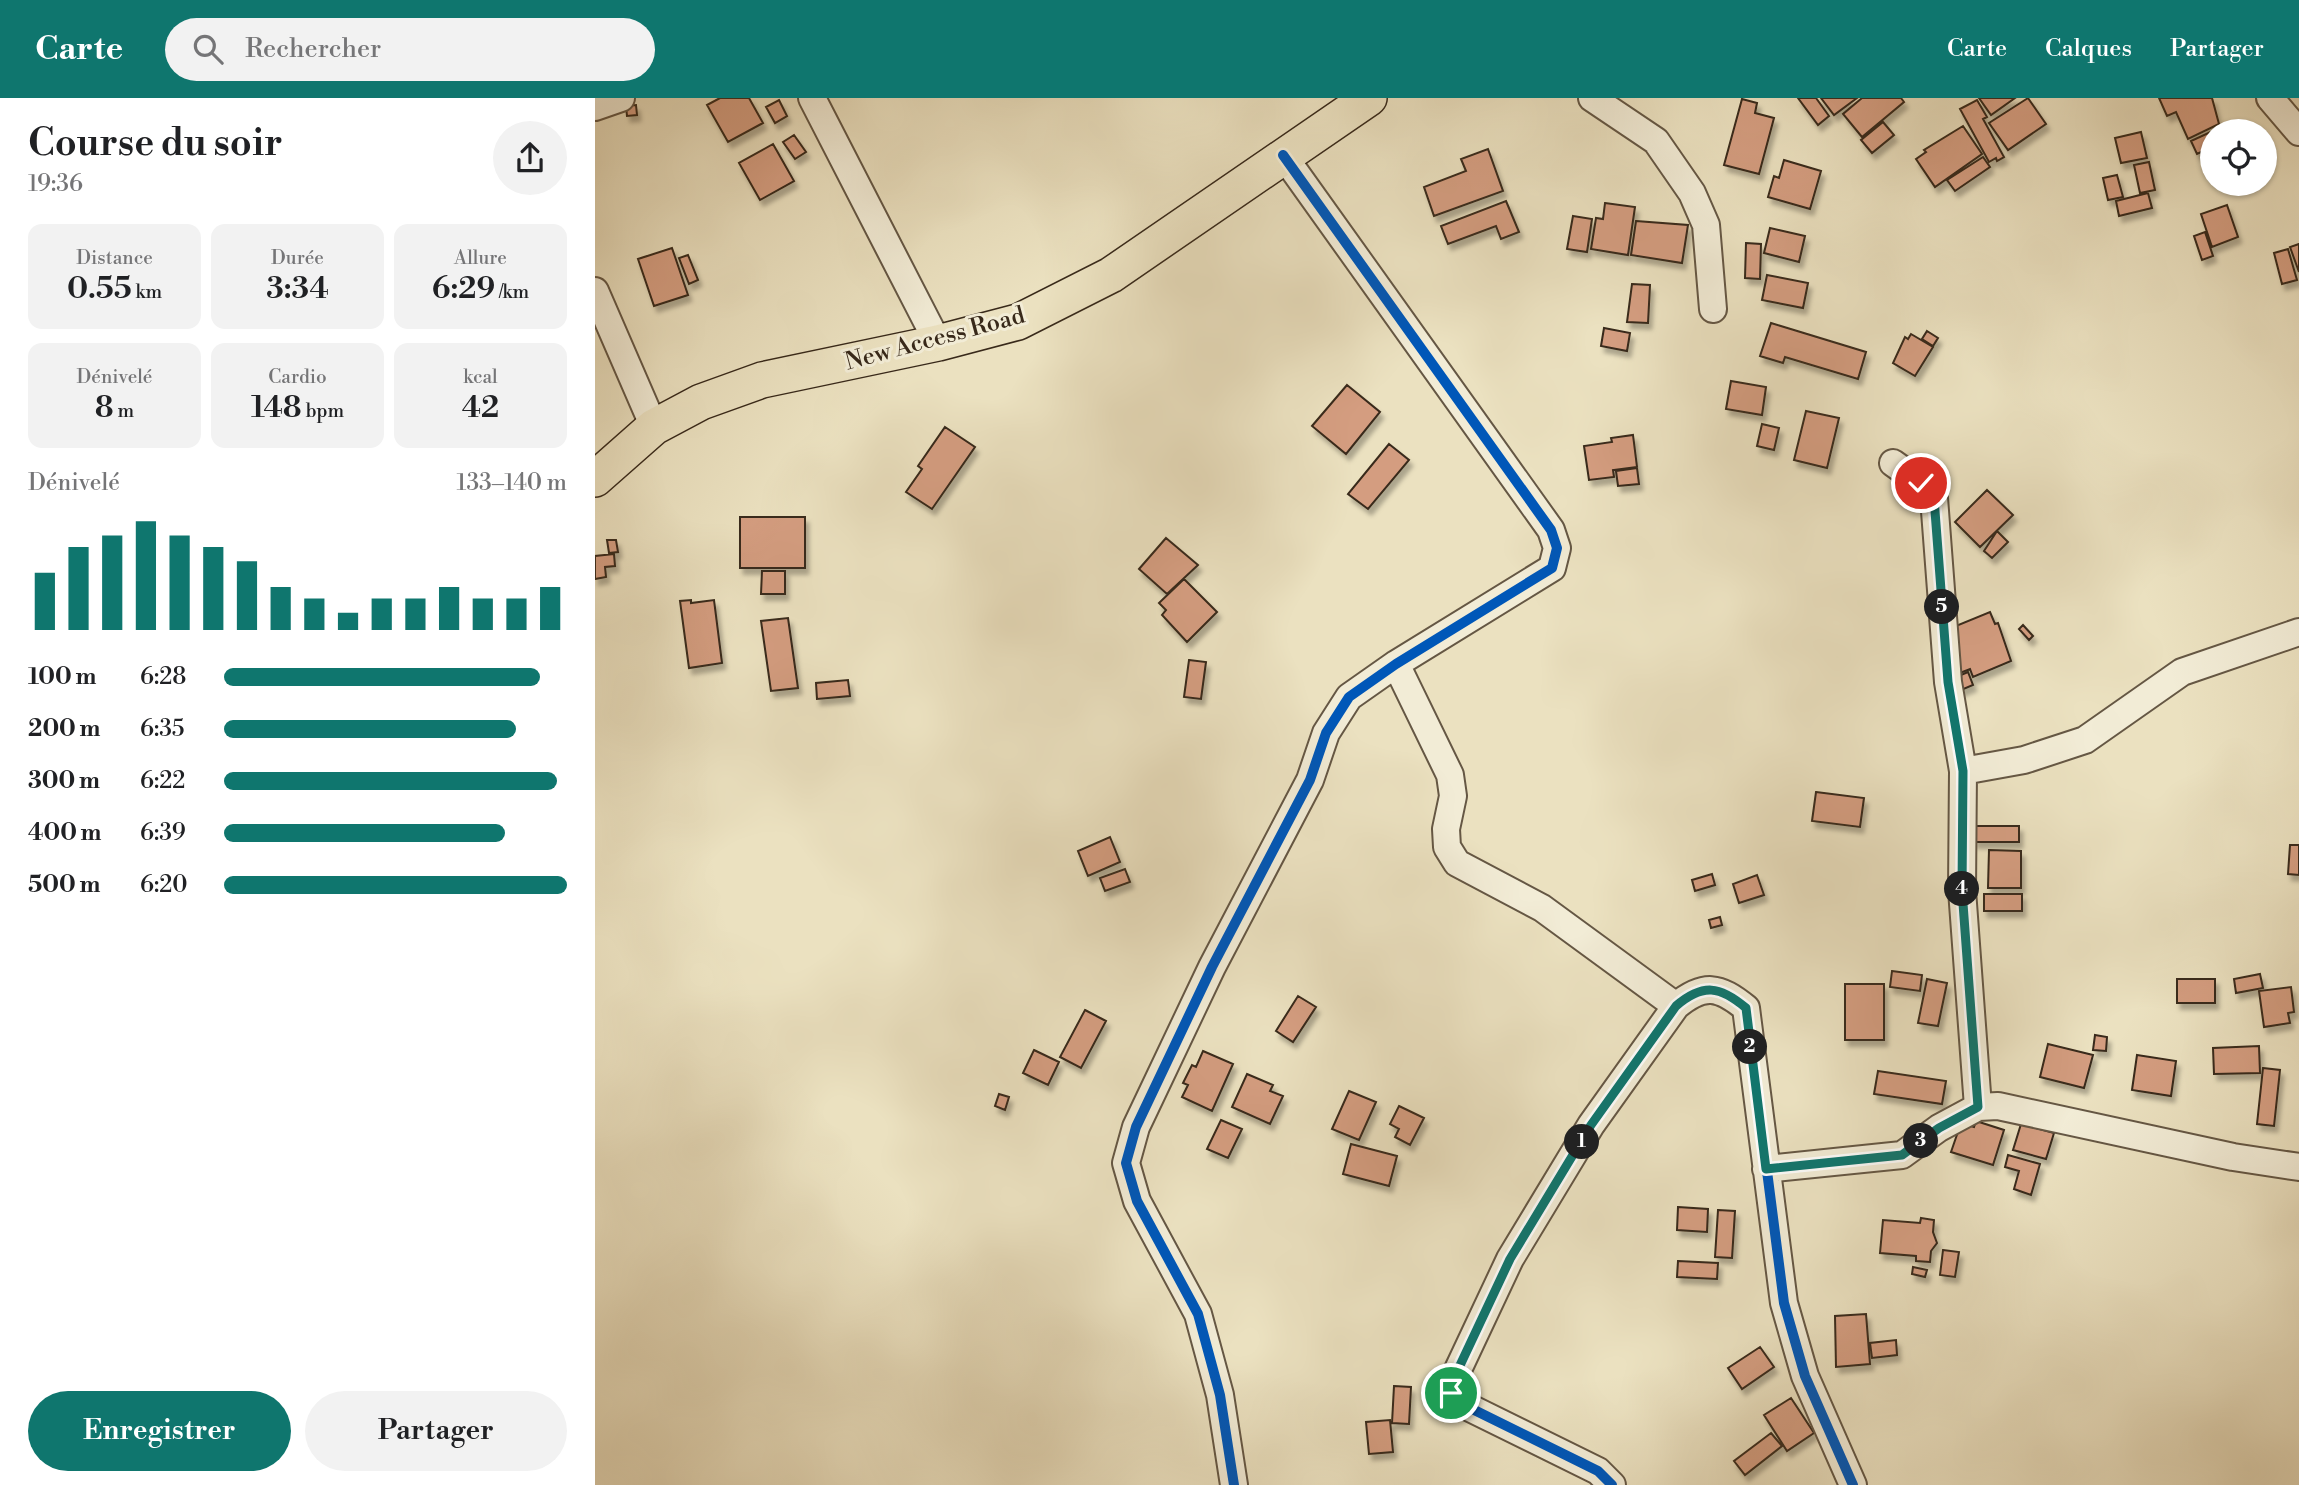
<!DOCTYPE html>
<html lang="fr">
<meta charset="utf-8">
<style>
:root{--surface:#fff;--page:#f2f2f2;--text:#202124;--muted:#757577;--accent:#0f766e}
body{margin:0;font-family:"Libre Bodoni",serif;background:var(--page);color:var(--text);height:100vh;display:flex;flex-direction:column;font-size:26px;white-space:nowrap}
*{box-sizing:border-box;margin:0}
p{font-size:23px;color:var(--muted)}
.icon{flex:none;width:38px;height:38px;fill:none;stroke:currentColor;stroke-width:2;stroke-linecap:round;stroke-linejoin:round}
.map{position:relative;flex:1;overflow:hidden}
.drawer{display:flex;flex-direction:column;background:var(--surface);width:595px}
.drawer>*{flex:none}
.buttons{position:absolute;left:1605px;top:21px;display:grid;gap:14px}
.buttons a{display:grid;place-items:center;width:77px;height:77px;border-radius:50%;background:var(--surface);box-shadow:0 2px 5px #0004;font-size:35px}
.pin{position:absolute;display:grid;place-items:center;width:60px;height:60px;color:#fff;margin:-30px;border:4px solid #fff;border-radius:50%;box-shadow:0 2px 7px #0007}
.km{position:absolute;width:35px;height:35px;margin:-18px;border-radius:50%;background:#222;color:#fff;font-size:19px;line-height:35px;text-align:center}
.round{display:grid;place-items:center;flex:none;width:74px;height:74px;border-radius:37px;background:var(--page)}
.headline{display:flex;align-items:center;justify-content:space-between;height:119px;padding:0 28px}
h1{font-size:38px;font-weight:600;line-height:52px}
.metrics{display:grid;grid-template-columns:repeat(3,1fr);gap:10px;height:119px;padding:7px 28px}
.metrics div{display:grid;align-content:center;border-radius:14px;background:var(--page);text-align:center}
.metrics b{font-size:30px;font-weight:600}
.metrics small{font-size:19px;font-weight:400}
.metrics p{font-size:19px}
.chart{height:196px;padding:14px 28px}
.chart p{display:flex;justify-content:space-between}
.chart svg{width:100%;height:126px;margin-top:7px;stroke:var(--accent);stroke-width:6}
.cta{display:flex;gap:14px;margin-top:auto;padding:14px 28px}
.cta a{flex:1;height:80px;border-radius:42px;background:var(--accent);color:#fff;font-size:28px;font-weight:600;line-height:80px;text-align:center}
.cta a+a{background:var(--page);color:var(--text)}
ul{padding:0 28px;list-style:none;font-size:23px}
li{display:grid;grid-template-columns:112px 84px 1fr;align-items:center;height:52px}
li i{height:18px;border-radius:9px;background:var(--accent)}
header{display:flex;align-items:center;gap:42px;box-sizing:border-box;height:98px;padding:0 35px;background:var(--accent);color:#fff}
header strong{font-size:33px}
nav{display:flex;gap:38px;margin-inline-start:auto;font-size:24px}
.search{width:490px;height:63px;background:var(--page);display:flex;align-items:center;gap:18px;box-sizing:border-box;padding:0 24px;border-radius:38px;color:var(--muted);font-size:26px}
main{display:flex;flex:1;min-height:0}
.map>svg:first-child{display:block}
.building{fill:#d49d80;stroke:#38291a;stroke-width:2;filter:url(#shadow)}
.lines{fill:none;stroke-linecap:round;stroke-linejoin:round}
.minor-casing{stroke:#655744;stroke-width:30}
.major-casing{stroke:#38291a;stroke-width:38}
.minor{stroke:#f2ecd6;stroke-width:26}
.major{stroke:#ebe1c0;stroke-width:35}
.cycleway-casing{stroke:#f2ecd6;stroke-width:15}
.cycleway{stroke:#0057b8;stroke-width:10}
.route-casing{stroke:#fff;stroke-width:14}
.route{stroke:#0f766e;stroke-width:9}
.labels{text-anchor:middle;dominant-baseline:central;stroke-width:6;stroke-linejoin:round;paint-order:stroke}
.street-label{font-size:24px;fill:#38291a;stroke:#f2ecd6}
</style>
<header>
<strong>Carte</strong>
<div class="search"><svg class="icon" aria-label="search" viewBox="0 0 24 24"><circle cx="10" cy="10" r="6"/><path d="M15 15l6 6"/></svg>Rechercher</div>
<nav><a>Carte</a><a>Calques</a><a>Partager</a></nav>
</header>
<main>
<section class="drawer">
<div class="headline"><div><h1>Course du soir</h1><p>19:36</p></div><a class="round"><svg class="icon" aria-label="share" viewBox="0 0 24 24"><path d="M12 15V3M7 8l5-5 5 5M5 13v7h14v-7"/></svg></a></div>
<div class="metrics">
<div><p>Distance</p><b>0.55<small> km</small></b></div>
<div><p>Durée</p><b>3:34</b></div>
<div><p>Allure</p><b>6:29<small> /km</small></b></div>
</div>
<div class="metrics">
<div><p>Dénivelé</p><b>8<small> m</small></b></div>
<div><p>Cardio</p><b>148<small> bpm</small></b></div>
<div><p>kcal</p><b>42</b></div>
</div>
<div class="chart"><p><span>Dénivelé</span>133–140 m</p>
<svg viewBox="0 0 160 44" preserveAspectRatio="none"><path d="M5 44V24M15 44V15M25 44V11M35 44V6M45 44V11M55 44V15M65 44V20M75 44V29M85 44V33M95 44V38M105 44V33M115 44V33M125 44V29M135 44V33M145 44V33M155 44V29"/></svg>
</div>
<ul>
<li><b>100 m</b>6:28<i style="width:92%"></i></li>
<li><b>200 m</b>6:35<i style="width:85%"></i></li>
<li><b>300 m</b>6:22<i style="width:97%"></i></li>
<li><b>400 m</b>6:39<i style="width:82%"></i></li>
<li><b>500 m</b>6:20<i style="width:100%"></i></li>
</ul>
<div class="cta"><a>Enregistrer</a><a>Partager</a></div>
</section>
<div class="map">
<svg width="1704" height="1387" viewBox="0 0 1704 1387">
<defs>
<filter id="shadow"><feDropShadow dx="3.5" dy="6" stdDeviation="2" flood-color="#0004"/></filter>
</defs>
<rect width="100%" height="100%" fill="#ebe1c0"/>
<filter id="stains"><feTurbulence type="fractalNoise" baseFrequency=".00286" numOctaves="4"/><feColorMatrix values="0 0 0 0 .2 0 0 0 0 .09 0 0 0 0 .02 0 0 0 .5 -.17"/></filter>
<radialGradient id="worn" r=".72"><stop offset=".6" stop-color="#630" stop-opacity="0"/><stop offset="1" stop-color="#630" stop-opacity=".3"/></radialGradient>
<path class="building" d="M 125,0 L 154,0 L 168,25 L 133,44 L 112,7 Z
M 1203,0 L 1221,0 L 1234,18 L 1223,27 Z
M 1226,0 L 1262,0 L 1239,17 Z
M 1267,0 L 1306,0 L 1309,4 L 1267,39 L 1248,16 Z
M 1384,0 L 1420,0 L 1396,17 Z
M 1433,0 L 1451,26 L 1413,52 L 1394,25 Z
M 1564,0 L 1617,0 L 1624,26 L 1593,41 L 1581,14 L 1572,18 Z
M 1147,1 L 1162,5 L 1160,15 L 1179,20 L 1164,76 L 1129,67 Z
M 184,2 L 192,18 L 180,25 L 171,9 Z
M 1382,2 L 1392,19 L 1388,21 L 1409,59 L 1402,63 L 1401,60 L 1394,64 L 1365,11 Z
M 41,7 L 42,17 L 32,18 L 31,8 Z
M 1288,24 L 1299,37 L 1277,55 L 1266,42 Z
M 1635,25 L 1639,33 L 1617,33 L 1617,49 L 1602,56 L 1596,43 Z
M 1368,28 L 1387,56 L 1340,89 L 1321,61 L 1331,54 L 1329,52 Z
M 1546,34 L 1552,60 L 1526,65 L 1520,40 Z
M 199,37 L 211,54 L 200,61 L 188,44 Z
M 178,46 L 199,83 L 165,102 L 144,65 Z
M 893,51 L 908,93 L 839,118 L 829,89 L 871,73 L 866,61 Z
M 1388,59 L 1395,69 L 1360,93 L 1352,82 Z
M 1189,62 L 1226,73 L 1215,111 L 1173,99 L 1179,78 L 1184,80 Z
M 1554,64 L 1560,92 L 1545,95 L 1539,67 Z
M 1522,77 L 1528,99 L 1513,102 L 1508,80 Z
M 1553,95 L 1557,110 L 1524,118 L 1521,103 Z
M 911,103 L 924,134 L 906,141 L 901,128 L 853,146 L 846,128 Z
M 1010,105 L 1040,109 L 1033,157 L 996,151 L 1001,120 L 1008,121 Z
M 1632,107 L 1643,139 L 1617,149 L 1606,116 Z
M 978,118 L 997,121 L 992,154 L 972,151 Z
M 1041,123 L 1093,127 L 1087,165 L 1036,157 Z
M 1175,130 L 1210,138 L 1204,164 L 1169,155 Z
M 1610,134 L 1618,158 L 1607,162 L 1599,138 Z
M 1151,145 L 1166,146 L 1165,181 L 1150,180 Z
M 1704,146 L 1704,174 L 1695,149 Z
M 77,150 L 93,197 L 59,208 L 43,161 Z
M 1693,151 L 1702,182 L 1687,186 L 1679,155 Z
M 93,157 L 103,182 L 94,186 L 84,160 Z
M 1172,177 L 1213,185 L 1208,210 L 1167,202 Z
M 1037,186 L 1055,187 L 1053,225 L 1032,224 Z
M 1176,225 L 1271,254 L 1263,281 L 1190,259 L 1188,265 L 1165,258 Z
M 1009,230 L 1035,235 L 1032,253 L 1006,248 Z
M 1332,233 L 1343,240 L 1338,248 L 1327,241 Z
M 1316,236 L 1338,249 L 1320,278 L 1298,265 L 1310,239 L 1313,241 Z
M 1136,283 L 1171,289 L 1167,317 L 1131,311 Z
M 752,287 L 785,314 L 751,356 L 717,328 Z
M 1211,313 L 1244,320 L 1232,370 L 1199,362 Z
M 1167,326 L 1184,330 L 1179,352 L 1162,348 Z
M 350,329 L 380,349 L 337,411 L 311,394 L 327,371 L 323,368 Z
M 1038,337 L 1042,369 L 1018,372 L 1019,379 L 994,382 L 989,348 L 1017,344 L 1016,340 Z
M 794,346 L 814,362 L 773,411 L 753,396 Z
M 1042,370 L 1044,386 L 1023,388 L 1021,373 Z
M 1392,392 L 1418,417 L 1385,449 L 1360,424 Z
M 145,419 L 210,419 L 210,470 L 145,470 Z
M 1402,433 L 1413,444 L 1397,460 L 1389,453 Z
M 571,440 L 603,467 L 572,496 L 544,471 Z
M 12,442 L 21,442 L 23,454 L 14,455 Z
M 19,456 L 20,468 L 10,469 L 11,479 L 0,481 L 0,458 Z
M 167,473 L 190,473 L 190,496 L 166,496 Z
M 589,481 L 622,514 L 592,544 L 567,517 L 571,512 L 564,505 Z
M 96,502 L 96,505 L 119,502 L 127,565 L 94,570 L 85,503 Z
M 1395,514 L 1400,526 L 1403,525 L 1416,563 L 1378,579 L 1375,571 L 1365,575 L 1351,532 Z
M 193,520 L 203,590 L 176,593 L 166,523 Z
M 1428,527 L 1438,538 L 1434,542 L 1424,531 Z
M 594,562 L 611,564 L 606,601 L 589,599 Z
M 1373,574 L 1378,587 L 1359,595 L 1354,582 Z
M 253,582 L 255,598 L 222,601 L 221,585 Z
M 1221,694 L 1269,700 L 1265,729 L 1217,723 Z
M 1379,728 L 1424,728 L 1424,744 L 1379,744 Z
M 515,739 L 525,764 L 493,778 L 483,753 Z
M 1695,747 L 1704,747 L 1704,777 L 1693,776 Z
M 1394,752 L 1426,753 L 1426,790 L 1393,790 Z
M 530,771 L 535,784 L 510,793 L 505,780 Z
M 1117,776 L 1120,787 L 1100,793 L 1097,782 Z
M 1162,777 L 1169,797 L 1144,805 L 1138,786 Z
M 1389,796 L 1427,796 L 1427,813 L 1389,813 Z
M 1125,819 L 1127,827 L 1116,830 L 1114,822 Z
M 1297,873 L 1327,877 L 1325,893 L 1295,889 Z
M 1665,876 L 1668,890 L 1641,895 L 1639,881 Z
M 1332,881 L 1352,885 L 1343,928 L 1323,925 Z
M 1582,881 L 1620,881 L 1620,905 L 1582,905 Z
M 1250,886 L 1289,886 L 1289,942 L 1250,942 Z
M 1696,889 L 1699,914 L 1693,915 L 1695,925 L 1669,929 L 1664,893 Z
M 703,898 L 721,909 L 698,944 L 681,933 Z
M 490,912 L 511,923 L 486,970 L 465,959 Z
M 1500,937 L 1512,939 L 1511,953 L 1498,952 Z
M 1453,946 L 1498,957 L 1489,990 L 1445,979 Z
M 1664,948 L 1665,975 L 1619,976 L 1618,950 Z
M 439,952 L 464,964 L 453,987 L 428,975 Z
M 608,953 L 638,966 L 617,1013 L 587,999 L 593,987 L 588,985 L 597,967 L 601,969 Z
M 1542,957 L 1581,963 L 1576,998 L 1537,992 Z
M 1668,970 L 1685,972 L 1679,1028 L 1662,1026 Z
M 1283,973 L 1351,983 L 1347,1006 L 1279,996 Z
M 652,976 L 678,987 L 675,993 L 688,998 L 675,1026 L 637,1009 Z
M 754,993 L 781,1004 L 764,1042 L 737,1031 Z
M 404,996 L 414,999 L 410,1012 L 400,1008 Z
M 804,1008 L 829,1020 L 815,1047 L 800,1039 L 804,1031 L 795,1026 Z
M 626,1022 L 647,1031 L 633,1060 L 612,1051 Z
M 1381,1023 L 1409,1032 L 1398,1067 L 1356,1054 L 1366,1025 L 1379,1029 Z
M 1426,1026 L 1459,1035 L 1451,1061 L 1418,1052 Z
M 756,1046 L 802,1058 L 794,1088 L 748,1076 Z
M 1413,1057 L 1445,1066 L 1436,1097 L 1419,1091 L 1424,1073 L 1410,1069 Z
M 1083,1109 L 1113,1111 L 1112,1134 L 1082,1132 Z
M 1123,1112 L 1140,1113 L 1137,1160 L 1120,1159 Z
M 1326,1120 L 1339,1122 L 1338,1134 L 1342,1145 L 1336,1153 L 1335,1164 L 1321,1163 L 1321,1158 L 1285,1155 L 1288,1122 L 1325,1125 Z
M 1348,1152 L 1364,1154 L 1360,1179 L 1345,1177 Z
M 1083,1163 L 1123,1165 L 1122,1181 L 1082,1179 Z
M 1318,1169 L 1332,1172 L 1330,1179 L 1317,1176 Z
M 1271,1216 L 1275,1266 L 1241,1269 L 1240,1218 Z
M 1301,1242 L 1302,1257 L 1277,1260 L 1275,1245 Z
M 1165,1249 L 1179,1269 L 1147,1291 L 1133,1270 Z
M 799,1288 L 816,1289 L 814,1326 L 797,1325 Z
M 1196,1300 L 1219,1335 L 1192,1353 L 1169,1317 Z
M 795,1322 L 798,1354 L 774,1356 L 771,1324 Z
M 1176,1335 L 1187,1348 L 1150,1377 L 1139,1363 Z"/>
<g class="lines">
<defs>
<path id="minor" d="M 217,0 L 343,245
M 997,0 L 1061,43 L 1097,95 L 1111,127 L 1118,211
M 1675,0 L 1704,34
M 0,9 L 26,0
M 0,193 L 59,329
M 1298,365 L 1326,385 L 1339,400 L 1353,584 L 1368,673 L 1367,792 L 1383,1009
M 801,566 L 855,677 L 858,698 L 851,731 L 852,749 L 862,765 L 947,810 L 1081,908
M 1368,673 L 1429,662 L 1490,642 L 1587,574 L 1704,534
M 1171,1071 L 1307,1057 L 1344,1030 L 1383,1009 L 1403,1008 L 1638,1059 L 1704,1069
M 639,1387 L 625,1297 L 603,1216 L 542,1103 L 531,1065 L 541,1029 L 617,869 L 715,682 L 731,635 L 754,599 L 801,566 L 957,470 L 962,450 L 956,432 L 688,57
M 1017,1387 L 1003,1373 L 865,1305 L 856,1295 L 860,1278 L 915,1161 L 996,1027 L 1081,908 C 1109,885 1124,888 1151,910 L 1189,1205 L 1210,1278 L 1258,1387"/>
<path id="major" d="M 0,381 L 59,329 L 106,304 L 167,282 L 343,245 L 423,224 L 516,177 L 774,0"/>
</defs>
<use href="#minor" class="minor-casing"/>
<use href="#major" class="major-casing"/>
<use href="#minor" class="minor"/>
<use href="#major" class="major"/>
<defs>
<path id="cycleway" d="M 639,1387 L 625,1297 L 603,1216 L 542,1103 L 531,1065 L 541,1029 L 617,869 L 715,682 L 731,635 L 754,599 L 801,566 L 957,470 L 962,450 L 956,432 L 688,57
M 1017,1387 L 1003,1373 L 865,1305 L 856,1295 L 860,1278 L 915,1161 L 996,1027 L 1081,908 C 1109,885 1124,888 1151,910 L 1189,1205 L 1210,1278 L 1258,1387"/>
</defs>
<use href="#cycleway" class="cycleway-casing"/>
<use href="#cycleway" class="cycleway"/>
</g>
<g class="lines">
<defs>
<path id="route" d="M 856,1295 L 860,1278 L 915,1161 L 996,1027 L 1081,908 C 1108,885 1125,888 1151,910 L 1171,1071 L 1307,1057 L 1344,1030 L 1383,1009 L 1367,792 L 1368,673 L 1353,584 L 1339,400 L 1326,385"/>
</defs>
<use href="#route" class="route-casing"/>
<use href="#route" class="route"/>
</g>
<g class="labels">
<g class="street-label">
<text transform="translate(340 241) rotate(-15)">New Access Road</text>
</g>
</g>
<rect width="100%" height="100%" filter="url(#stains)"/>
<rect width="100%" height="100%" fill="url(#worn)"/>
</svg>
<div class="buttons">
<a><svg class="icon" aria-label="locate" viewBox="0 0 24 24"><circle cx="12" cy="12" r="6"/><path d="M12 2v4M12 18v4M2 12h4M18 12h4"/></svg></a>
</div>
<div class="pin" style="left:856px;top:1295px;background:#1e9e55"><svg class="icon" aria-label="arrive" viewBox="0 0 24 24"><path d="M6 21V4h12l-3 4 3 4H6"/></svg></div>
<div class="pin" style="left:1326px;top:385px;background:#d93025"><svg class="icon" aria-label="check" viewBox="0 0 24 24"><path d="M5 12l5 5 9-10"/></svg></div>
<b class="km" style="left:987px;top:1044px">1</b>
<b class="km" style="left:1155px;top:949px">2</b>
<b class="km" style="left:1326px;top:1043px">3</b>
<b class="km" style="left:1367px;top:791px">4</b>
<b class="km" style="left:1347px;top:509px">5</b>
</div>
</main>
